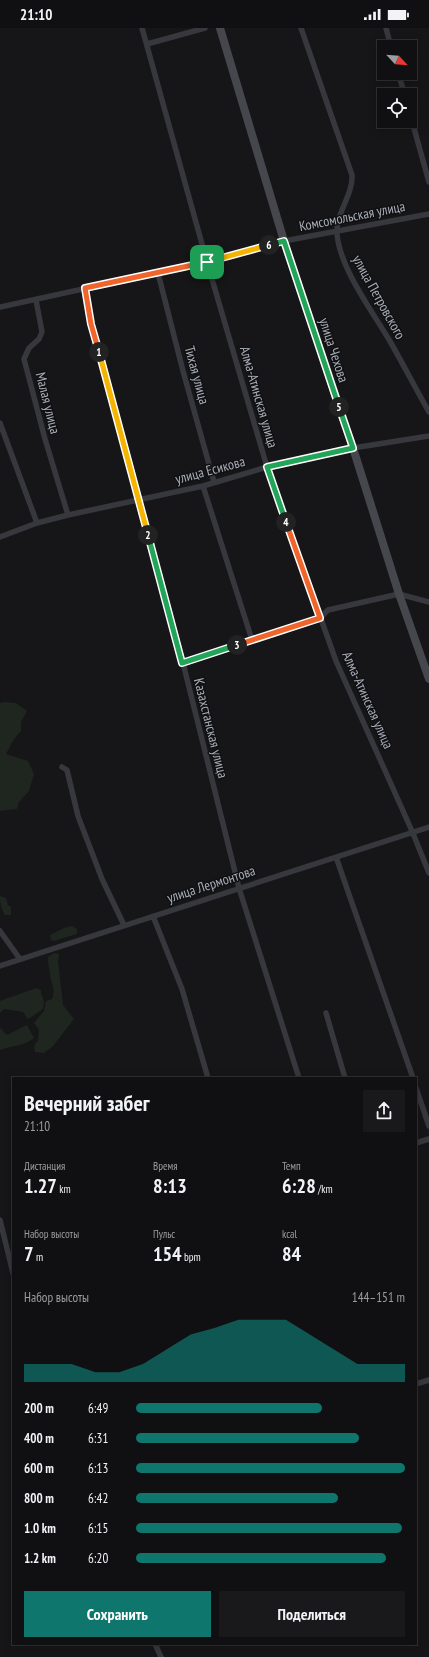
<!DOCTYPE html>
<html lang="ru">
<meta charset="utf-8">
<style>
:root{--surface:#101012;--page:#19191b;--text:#f1f3f6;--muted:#9c9d9f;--line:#303032;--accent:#0f766e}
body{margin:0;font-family:"PT Sans Narrow",sans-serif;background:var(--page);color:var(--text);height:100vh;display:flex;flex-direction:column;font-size:15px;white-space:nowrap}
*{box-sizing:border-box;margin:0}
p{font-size:13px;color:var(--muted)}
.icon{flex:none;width:22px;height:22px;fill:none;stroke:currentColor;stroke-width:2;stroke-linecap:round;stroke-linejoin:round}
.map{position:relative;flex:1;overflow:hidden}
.drawer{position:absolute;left:12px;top:1049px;width:405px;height:568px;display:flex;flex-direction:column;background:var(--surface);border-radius:0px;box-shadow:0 2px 10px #0003,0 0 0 1px var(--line)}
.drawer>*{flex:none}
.needle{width:26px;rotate:116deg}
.buttons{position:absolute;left:377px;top:12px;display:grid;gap:8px}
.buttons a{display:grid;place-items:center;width:40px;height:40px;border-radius:0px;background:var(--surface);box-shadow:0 2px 10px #0003,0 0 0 1px var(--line);font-size:20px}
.pin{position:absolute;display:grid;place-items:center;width:34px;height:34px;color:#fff;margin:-17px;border-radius:8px;box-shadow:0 2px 6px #0006}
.km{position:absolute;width:20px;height:20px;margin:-10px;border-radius:50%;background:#222;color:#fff;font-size:11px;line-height:20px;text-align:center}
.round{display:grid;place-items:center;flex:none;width:42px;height:42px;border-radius:0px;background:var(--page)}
.headline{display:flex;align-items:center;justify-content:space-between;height:68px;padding:0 12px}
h1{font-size:22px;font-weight:700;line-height:30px}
.metrics{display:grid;grid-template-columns:repeat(3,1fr);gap:6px;height:68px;padding:4px 12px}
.metrics div{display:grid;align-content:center}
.metrics b{font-size:20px;font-weight:700}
.metrics small{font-size:11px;font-weight:400}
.metrics p{font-size:11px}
.chart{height:112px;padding:8px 12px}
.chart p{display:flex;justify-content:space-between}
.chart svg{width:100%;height:72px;margin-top:4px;fill:var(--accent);opacity:.7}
.button{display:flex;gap:8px;margin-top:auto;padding:8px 12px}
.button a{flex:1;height:46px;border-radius:0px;background:var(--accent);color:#fff;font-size:16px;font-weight:700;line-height:46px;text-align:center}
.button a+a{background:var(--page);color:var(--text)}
ul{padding:0 12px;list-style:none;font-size:13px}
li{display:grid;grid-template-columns:64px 48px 1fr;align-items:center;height:30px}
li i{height:10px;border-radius:5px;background:var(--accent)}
.status{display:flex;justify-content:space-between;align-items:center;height:28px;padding:0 20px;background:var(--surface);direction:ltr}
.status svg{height:11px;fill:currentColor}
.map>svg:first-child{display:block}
.green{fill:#1e261f}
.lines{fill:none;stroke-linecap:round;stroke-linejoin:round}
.street{stroke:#37383d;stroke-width:5.5}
.secondary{stroke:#45474d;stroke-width:8}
.split-1-casing{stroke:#fff;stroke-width:8}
.split-2-casing{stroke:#fff;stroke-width:8}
.split-3-casing{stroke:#fff;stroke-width:8}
.split-4-casing{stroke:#fff;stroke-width:8}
.split-5-casing{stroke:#fff;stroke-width:8}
.split-6-casing{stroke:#fff;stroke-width:8}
.split-7-casing{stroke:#fff;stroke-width:8}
.split-1{stroke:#f0652b;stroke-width:5}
.split-2{stroke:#f5b400;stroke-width:5}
.split-3{stroke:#22a559;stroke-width:5}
.split-4{stroke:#f0652b;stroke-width:5}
.split-5{stroke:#22a559;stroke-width:5}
.split-6{stroke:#22a559;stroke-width:5}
.split-7{stroke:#f5b400;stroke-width:5}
.labels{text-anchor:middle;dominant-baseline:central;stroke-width:3;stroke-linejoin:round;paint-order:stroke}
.street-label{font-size:14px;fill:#a8adb8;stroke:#111113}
</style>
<div class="status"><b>21:10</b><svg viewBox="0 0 49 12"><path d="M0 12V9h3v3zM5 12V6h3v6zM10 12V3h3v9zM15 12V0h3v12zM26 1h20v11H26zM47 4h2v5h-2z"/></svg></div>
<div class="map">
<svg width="429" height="1629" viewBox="0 0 429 1629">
<rect width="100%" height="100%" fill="#161618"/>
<path class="green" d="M 4,674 L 16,675 L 27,683 L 21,694 L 21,703 L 14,711 L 6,726 L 28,733 L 34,746 L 29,763 L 19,774 L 17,781 L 0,783 L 0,675 Z
M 0,868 L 6,870 L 8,877 L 11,879 L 11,887 L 5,887 C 1,881 0,876 0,868 Z
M 72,898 L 77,901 L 77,906 L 54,913 L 51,912 L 50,907 L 64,900 Z
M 54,925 L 59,926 L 58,933 L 63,977 L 74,991 L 53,1018 L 44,1025 L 35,1024 L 34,1018 L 38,1012 L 39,1002 L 34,995 L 44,983 L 46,973 L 52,971 C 56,961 51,955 50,946 C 49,941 48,935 48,929 Z
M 36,960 L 41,962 L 41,966 L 44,973 L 43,981 L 28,991 L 23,984 L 4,981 L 0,985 L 0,973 Z
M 27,997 L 34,1010 C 22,1019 13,1017 0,1022 L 0,1000 L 7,1007 Z"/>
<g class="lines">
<path class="street" d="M 142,0 L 207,234 L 267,439 L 336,633 L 412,803 L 429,845
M 301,0 L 352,147 C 353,168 335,186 337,206 C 340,241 373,284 391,315 C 404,338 416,361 429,384
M 386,0 L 391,19
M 147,16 L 205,0
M 398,45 L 405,67
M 410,86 L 429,154
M 158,245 L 183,343 L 214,454
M 85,260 L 91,296 L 183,635 L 239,860 L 299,1050
M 36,272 L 42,304 L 39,311 L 29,320 L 24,331 L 45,411 L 68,487
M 0,279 L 207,234 L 284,213 L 429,186
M 0,395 L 37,495
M 203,458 L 252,612
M 0,509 L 37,495 L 68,487 L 203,458 L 267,439 L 353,420 L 429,408
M 183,635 L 320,590 L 328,582 L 399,566 L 429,574
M 62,739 L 67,742 L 78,788 L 102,851 L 124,897
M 336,829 L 413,1050
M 153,888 L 182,961 L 208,1050
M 0,903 L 20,931
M 0,938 L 429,799
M 326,985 L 345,1050
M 416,1060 L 429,1098
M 416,1115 L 429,1111
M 0,1192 L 13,1245
M 416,1356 L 429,1352
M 155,1616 L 161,1629"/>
<path class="secondary" d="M 220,0 L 284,213 L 353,420 L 399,566 L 429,651"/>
</g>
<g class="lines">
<defs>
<path id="split-1" d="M 99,324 L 91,296 L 85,260 L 207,234"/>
<path id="split-2" d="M 99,324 L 148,507"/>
<path id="split-3" d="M 148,507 L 182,635 L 237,617"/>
<path id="split-4" d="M 237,617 L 320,590 L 286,494"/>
<path id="split-5" d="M 286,494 L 267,439 L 353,420 L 339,379"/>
<path id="split-6" d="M 269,217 L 284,213 L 339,379"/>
<path id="split-7" d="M 207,234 L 269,217"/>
</defs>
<use href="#split-1" class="split-1-casing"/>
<use href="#split-2" class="split-2-casing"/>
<use href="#split-3" class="split-3-casing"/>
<use href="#split-4" class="split-4-casing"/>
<use href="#split-5" class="split-5-casing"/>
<use href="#split-6" class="split-6-casing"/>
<use href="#split-7" class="split-7-casing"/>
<use href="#split-1" class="split-1"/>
<use href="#split-2" class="split-2"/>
<use href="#split-3" class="split-3"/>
<use href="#split-4" class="split-4"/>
<use href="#split-5" class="split-5"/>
<use href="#split-6" class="split-6"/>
<use href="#split-7" class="split-7"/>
</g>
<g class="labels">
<g class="street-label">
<text transform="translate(352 188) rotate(-11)">Комсомольская улица</text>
<text transform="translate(379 269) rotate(61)">улица Петровского</text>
<text transform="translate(334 322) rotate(72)">улица Чехова</text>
<text transform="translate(197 347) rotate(75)">Тихая улица</text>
<text transform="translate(259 369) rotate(74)">Алма-Атинская улица</text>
<text transform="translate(48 375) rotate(76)">Малая улица</text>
<text transform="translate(210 442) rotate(-15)">улица Есикова</text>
<text transform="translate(368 672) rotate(66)">Алма-Атинская улица</text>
<text transform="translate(211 700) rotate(76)">Казахстанская улица</text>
<text transform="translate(211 856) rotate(-18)">улица Лермонтова</text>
</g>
</g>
</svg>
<div class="buttons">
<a><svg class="needle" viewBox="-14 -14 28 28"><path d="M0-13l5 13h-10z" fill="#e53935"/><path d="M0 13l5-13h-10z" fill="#9c9d9f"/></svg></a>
<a><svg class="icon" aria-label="locate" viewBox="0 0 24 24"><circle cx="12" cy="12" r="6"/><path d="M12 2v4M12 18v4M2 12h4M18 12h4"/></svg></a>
</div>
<div class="pin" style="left:207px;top:234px;background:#1e9e55"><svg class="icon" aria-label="arrive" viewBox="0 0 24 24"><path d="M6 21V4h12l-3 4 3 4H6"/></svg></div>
<b class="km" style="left:99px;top:324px">1</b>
<b class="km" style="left:148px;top:507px">2</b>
<b class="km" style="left:237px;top:617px">3</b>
<b class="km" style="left:286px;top:494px">4</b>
<b class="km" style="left:339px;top:379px">5</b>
<b class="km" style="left:269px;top:217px">6</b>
<section class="drawer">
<div class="headline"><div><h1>Вечерний забег</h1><p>21:10</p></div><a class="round"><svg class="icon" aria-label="share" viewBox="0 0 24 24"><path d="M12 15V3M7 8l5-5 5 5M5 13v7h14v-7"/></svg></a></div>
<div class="metrics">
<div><p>Дистанция</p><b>1.27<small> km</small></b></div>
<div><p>Время</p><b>8:13</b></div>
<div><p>Темп</p><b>6:28<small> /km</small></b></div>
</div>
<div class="metrics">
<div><p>Набор высоты</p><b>7<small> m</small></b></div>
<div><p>Пульс</p><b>154<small> bpm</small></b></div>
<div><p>kcal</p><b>84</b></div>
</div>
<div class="chart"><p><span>Набор высоты</span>144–151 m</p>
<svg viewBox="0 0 160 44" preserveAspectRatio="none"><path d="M0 44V33L10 33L20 33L30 38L40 38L50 33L60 24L70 15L80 11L90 6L100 6L110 6L120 15L130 24L140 33L150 33L160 33V44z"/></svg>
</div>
<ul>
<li><b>200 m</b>6:49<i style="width:69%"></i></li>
<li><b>400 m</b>6:31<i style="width:83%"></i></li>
<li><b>600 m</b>6:13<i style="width:100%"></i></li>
<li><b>800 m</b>6:42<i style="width:75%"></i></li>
<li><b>1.0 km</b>6:15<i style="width:99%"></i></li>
<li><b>1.2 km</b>6:20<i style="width:93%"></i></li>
</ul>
<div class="button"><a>Сохранить</a><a>Поделиться</a></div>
</section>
</div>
